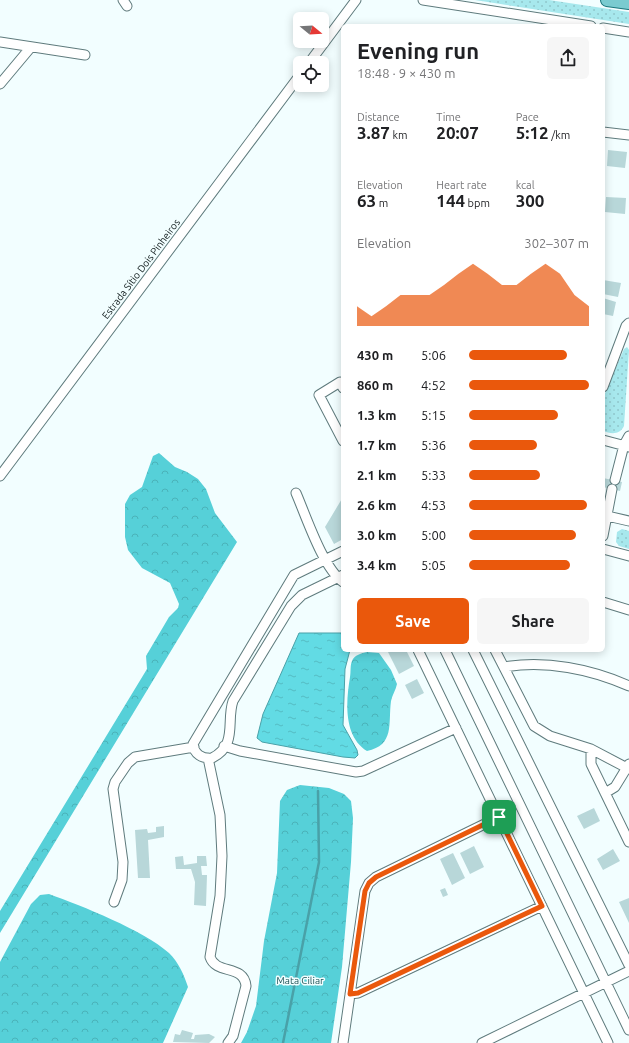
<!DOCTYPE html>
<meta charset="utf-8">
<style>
:root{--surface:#fff;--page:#f6f6f6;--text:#202124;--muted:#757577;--accent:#ea580c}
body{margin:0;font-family:Ubuntu,sans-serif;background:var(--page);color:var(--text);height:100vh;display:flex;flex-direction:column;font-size:15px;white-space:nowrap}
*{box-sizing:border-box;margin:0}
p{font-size:13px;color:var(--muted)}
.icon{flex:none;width:22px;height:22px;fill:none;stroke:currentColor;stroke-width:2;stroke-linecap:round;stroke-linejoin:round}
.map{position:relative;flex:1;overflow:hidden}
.side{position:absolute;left:341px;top:24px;width:264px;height:628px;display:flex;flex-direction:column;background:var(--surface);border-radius:6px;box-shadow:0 2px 10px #0003}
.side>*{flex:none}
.needle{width:26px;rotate:108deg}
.controls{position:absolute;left:293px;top:12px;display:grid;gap:8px}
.controls a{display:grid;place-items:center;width:36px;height:36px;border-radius:6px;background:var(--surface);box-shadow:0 2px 10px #0003;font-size:20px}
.pin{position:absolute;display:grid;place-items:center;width:34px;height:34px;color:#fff;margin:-17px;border-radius:8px;box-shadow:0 2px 6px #0006}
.round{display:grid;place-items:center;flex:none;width:42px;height:42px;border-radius:6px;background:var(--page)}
.head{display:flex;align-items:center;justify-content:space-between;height:68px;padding:0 16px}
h1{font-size:22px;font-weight:700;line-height:30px}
.figures{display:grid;grid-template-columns:repeat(3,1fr);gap:6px;height:68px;padding:4px 16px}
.figures div{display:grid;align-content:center}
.figures b{font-size:17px;font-weight:700}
.figures small{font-size:11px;font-weight:400}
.figures p{font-size:11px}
.chart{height:112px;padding:8px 16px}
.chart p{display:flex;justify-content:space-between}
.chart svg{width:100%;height:72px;margin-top:4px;fill:var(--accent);opacity:.7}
.primary-button{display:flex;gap:8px;margin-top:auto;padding:8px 16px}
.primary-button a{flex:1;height:46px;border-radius:6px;background:var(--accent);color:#fff;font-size:16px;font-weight:700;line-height:46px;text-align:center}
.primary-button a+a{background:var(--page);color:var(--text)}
ul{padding:0 16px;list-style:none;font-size:13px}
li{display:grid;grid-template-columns:64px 48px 1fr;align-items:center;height:30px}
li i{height:10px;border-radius:5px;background:var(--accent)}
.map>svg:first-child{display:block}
.grass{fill:url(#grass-dots)}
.forest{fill:url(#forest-crowns)}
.water{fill:url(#water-ripples);stroke:#49a1a8}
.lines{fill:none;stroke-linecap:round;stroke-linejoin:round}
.stream{stroke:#49a1a8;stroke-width:2.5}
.building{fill:#b8d7d9}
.minor-casing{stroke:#5f7b7d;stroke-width:11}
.major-casing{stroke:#1c777d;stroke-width:14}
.minor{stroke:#fff;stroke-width:9}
.major{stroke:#7acbd0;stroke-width:12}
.route-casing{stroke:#fff;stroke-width:8}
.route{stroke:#ea580c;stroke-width:5}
.labels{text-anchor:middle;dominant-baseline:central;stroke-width:3;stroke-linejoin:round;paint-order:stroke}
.street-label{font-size:10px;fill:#101b1c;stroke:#f2feff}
.park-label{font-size:10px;fill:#1a4f53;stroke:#f2feff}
</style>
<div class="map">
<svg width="629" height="1043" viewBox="0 0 629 1043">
<defs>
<pattern id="grass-dots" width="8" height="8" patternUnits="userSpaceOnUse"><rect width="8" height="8" fill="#a7e8ed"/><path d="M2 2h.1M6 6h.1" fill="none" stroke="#8fc6cb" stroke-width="1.8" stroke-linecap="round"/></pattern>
<pattern id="forest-crowns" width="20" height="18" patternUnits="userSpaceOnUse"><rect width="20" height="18" fill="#56d0d8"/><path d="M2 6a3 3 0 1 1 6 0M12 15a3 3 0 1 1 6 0" fill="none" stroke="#4ab2b9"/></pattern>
<pattern id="water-ripples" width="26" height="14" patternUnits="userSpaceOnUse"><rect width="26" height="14" fill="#62dbe4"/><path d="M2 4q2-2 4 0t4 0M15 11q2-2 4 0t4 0" fill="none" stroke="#54bbc3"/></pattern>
</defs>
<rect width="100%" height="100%" fill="#f2feff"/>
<path class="grass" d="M 475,0 L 549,0 L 629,12 L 629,24 Z
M 627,347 L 629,350 L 624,426 C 620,435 611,434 603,431 L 603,398 L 624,349 Z
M 622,529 L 629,531 L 629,549 L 619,546 L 616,542 L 617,532 Z"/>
<path class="forest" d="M 159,453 L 175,467 L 187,472 L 198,479 L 206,489 L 215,513 L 237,542 L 0,933 L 0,911 L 147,669 L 146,656 L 169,617 L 178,608 L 179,604 L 170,583 L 142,568 L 128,550 L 125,537 L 125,504 L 130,495 L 142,487 L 153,456 Z
M 367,652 L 379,653 L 391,670 L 397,684 C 396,690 392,695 391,701 C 388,724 395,745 367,751 C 343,736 346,701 350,677 C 351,672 350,665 352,661 C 354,655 362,653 367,652 Z
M 300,785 L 329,788 L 344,794 L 351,801 L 353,818 L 351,862 L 342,967 L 331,1043 L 241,1043 L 247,1032 L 256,1006 L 264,941 L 277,873 L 280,801 L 287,790 Z
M 49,894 C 82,906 143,930 169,953 C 179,963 184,975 188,987 L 163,1043 L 0,1043 L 0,962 L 31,904 L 40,895 Z"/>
<path class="water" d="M 299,633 L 343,633 L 343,650 L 350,650 L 345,669 L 343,725 L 357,750 L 358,755 L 355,758 L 343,757 L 262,742 L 257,738 L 263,714 Z"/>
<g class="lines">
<path class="stream" d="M 283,1043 L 319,862 L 318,791"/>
</g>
<path class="building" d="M 608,150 L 627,152 L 625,168 L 607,166 Z
M 606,197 L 626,198 L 625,214 L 605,212 Z
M 603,280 L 621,283 L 618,297 L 603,294 Z
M 603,298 L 616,302 L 613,316 L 603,314 Z
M 603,478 L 622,482 L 620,491 L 603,487 Z
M 343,497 L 343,539 L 334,544 L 325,527 Z
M 387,650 L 406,650 L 414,666 L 399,674 Z
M 417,679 L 424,693 L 412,699 L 405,685 Z
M 594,808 L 600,821 L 584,829 L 577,816 Z
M 164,826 L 164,837 L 148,840 L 150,878 L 138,878 L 135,830 L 147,829 L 148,833 L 156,832 L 156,827 Z
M 474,846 L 484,867 L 470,874 L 460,853 Z
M 613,849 L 620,861 L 603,870 L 597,859 Z
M 453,853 L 465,878 L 452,885 L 440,859 Z
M 183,856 L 184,865 L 197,863 L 197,856 L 206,856 L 207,866 L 201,866 L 202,875 L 207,875 L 206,906 L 194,905 L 195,882 L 191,869 L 176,869 L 175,857 Z
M 445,888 L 448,895 L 443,897 L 440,890 Z
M 629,898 L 629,923 L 619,902 Z
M 182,1030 L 193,1033 L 191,1039 L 194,1039 L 195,1035 L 209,1034 L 215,1037 L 209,1043 L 173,1042 L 175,1034 L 180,1035 Z"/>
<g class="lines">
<defs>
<path id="minor" d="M 123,0 L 127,6
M 423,0 L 591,26
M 603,28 L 629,32
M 0,42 L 85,55
M 309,63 L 356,0
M 0,84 L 31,47
M 603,132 L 629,135
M 603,387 L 626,326 L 629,323
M 343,388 L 340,382 L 319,395 L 343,441
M 603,440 L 629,447
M 0,476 L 300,75
M 615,480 L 624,445 L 629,436
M 296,493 C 306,516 323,568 343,582
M 603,515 L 629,521
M 603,536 L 612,489
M 603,549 L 629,556
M 343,551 L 294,575 L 193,744 C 194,754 202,759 212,758 C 238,745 226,721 233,701 L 291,606 L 302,595 L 343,575
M 603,602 L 629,610
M 418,650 L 608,1043
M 445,650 L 629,1030
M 473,650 L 629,965
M 495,650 L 534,726 L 550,736 L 591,749 L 629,769
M 504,667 C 546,660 591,669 629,686
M 224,746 L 240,751 L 356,772 L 363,771 L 456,728
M 591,749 L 591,764 L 629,842
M 208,758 L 220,815 L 222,856 L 220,896 L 210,957 C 216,975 244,964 246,986 L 233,1036 L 228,1043
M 605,793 L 615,787 L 629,764
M 114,902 L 122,880 L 123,862 L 113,789 L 115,782 L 128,763 L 135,757 L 194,747
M 350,994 L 358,993 L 542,906
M 343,1043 L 365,891 L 369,883 L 376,877 L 499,817
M 482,1043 L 629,971"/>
<path id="major" d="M 607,0 L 629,3"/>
</defs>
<use href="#minor" class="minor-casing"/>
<use href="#major" class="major-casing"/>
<use href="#minor" class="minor"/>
<use href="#major" class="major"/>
</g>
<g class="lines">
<defs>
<path id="route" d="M 499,817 L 542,906 L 358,993 L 350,994 L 365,891 L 369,883 L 376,877 Z"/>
</defs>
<use href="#route" class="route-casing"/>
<use href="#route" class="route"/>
</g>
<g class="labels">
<g class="street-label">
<text transform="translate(141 269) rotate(-53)">Estrada Sítio Dois Pinheiros</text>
</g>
<g class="park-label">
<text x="300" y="980">Mata Ciliar</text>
</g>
</g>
</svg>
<div class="controls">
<a><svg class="needle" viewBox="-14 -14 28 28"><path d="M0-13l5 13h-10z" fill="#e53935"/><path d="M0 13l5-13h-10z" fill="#757577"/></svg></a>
<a><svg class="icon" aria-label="locate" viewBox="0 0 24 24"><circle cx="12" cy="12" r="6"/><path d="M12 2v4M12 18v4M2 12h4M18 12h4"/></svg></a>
</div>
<div class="pin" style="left:499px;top:817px;background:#1e9e55"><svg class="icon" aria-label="arrive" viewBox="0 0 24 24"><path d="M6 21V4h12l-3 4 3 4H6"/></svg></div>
<section class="side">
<div class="head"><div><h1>Evening run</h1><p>18:48 · 9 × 430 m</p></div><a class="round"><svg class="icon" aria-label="share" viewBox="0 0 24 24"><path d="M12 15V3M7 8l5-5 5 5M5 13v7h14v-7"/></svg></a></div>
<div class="figures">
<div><p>Distance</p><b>3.87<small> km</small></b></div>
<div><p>Time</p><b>20:07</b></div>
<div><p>Pace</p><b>5:12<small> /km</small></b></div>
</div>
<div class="figures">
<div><p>Elevation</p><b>63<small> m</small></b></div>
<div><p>Heart rate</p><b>144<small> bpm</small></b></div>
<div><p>kcal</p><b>300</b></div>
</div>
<div class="chart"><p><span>Elevation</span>302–307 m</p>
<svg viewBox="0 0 160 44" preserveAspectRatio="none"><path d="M0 44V32L10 38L20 32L30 25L40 25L50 25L60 19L70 12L80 6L90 12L100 19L110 19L120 12L130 6L140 12L150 25L160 32V44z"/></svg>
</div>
<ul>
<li><b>430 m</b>5:06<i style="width:82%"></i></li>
<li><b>860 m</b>4:52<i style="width:100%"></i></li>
<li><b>1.3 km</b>5:15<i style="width:74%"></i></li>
<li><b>1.7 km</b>5:36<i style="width:57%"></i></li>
<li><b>2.1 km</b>5:33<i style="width:59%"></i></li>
<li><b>2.6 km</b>4:53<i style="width:98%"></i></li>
<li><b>3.0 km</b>5:00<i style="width:89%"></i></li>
<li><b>3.4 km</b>5:05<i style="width:84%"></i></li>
</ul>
<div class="primary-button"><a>Save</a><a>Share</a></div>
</section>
</div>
